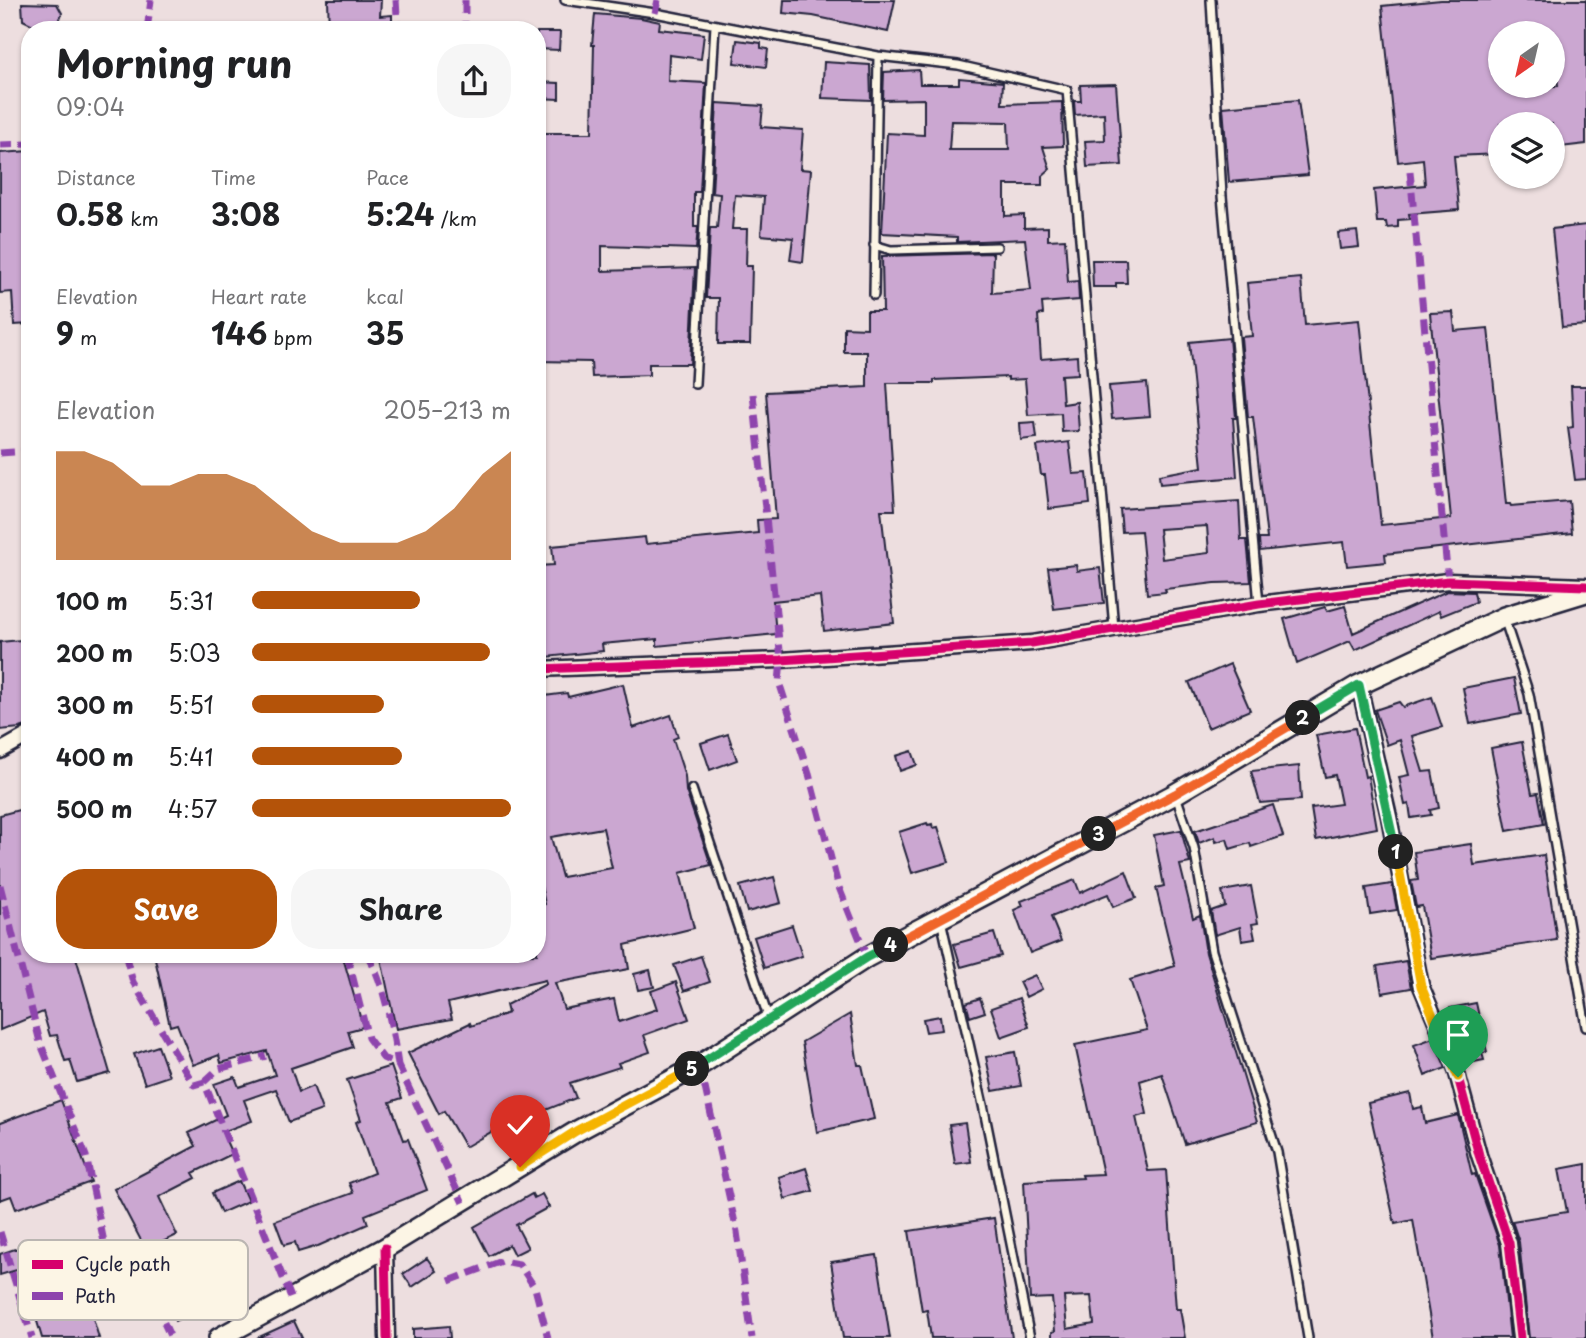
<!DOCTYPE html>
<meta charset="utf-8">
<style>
:root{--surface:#fff;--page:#f6f6f6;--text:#202124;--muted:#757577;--accent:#b45309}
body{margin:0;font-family:"Playpen Sans",sans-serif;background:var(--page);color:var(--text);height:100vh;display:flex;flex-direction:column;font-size:26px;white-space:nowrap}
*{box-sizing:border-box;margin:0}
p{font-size:23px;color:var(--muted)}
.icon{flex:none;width:38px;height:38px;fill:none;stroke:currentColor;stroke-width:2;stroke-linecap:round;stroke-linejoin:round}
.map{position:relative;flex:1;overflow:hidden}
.side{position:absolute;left:21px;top:21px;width:525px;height:942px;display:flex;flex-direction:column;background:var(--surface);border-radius:28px;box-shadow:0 2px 5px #0004}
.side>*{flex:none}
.needle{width:46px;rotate:214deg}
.controls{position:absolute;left:1488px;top:21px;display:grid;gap:14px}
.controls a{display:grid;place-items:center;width:77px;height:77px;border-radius:50%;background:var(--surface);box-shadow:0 2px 5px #0004;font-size:35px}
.pin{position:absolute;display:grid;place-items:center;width:60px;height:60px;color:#fff;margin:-72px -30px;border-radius:50% 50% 50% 0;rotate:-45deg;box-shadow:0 0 7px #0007}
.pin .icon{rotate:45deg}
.km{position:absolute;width:35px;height:35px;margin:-18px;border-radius:50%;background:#222;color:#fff;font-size:19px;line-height:35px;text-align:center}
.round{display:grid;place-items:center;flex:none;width:74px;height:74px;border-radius:28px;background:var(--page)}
.summary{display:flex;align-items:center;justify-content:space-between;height:119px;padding:0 35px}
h1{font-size:38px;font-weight:700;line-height:52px}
.stats{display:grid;grid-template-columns:repeat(3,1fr);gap:10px;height:119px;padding:7px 35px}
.stats div{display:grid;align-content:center}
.stats b{font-size:30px;font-weight:700}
.stats small{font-size:19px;font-weight:400}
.stats p{font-size:19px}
.chart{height:196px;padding:14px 35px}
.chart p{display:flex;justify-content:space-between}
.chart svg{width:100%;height:126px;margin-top:7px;fill:var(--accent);opacity:.7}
.primary-button{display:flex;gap:14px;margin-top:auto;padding:14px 35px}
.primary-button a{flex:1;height:80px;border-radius:28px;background:var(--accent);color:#fff;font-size:28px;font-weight:700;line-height:80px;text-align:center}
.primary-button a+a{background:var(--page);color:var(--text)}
ul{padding:0 35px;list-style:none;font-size:23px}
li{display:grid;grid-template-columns:112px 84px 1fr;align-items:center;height:52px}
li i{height:18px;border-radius:9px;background:var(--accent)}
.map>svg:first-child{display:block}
.building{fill:#cba7d1;stroke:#22223b;stroke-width:2;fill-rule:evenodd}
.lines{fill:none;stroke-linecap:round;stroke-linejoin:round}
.service-casing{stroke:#22223b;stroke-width:12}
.minor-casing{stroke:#22223b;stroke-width:19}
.secondary-casing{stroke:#22223b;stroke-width:24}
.service{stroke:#fcf5e5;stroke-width:7}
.minor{stroke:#fcf5e5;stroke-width:14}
.secondary{stroke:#fcf5e5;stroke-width:19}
.quiet{stroke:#8e44ad;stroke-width:7;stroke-dasharray:14 7;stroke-linecap:butt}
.cycleway-casing{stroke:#fcf5e5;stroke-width:13}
.cycleway{stroke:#d6006c;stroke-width:9}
.split-1-casing{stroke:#fff;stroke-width:14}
.split-2-casing{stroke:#fff;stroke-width:14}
.split-3-casing{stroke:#fff;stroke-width:14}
.split-4-casing{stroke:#fff;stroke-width:14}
.split-5-casing{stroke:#fff;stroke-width:14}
.split-6-casing{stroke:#fff;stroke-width:14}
.split-1{stroke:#f5b400;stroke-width:9}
.split-2{stroke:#22a559;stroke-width:9}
.split-3{stroke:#f0652b;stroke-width:9}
.split-4{stroke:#f0652b;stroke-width:9}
.split-5{stroke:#22a559;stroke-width:9}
.split-6{stroke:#f5b400;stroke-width:9}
.key{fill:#fcf5e5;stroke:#bbb6b2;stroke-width:2}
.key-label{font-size:19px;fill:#22223b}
</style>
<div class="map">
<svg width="1586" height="1338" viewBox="0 0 1586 1338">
<rect width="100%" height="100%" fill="#eddedf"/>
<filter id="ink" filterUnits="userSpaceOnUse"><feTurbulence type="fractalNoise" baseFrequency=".0143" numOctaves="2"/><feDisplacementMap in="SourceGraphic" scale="14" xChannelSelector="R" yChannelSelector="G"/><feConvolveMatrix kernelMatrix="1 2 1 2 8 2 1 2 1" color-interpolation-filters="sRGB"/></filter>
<g filter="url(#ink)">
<path class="building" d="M 328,0 L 381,0 L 380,16 L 392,15 L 392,30 L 329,30 Z
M 784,0 L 895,0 L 888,32 L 813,16 L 783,13 Z
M 1441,0 L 1586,0 L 1586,144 L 1552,148 L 1552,124 L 1500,124 L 1500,154 L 1454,156 L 1459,210 L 1409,214 L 1410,219 L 1398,220 L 1398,227 L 1387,228 L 1386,222 L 1377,222 L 1374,190 L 1425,185 L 1423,159 L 1398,162 L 1382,6 ZM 1500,33 L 1553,33 L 1558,86 L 1500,86 Z
M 22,3 L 57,4 L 62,13 L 56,30 L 37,27 L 23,20 Z
M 595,14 L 641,18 L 660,22 L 659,29 L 704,34 L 701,59 L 669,55 L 668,81 L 706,83 L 700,192 L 694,192 L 694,227 L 698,227 L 696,249 L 602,246 L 602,271 L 695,268 L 690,364 L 649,364 L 649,375 L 592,377 L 591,362 L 537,361 L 537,133 L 592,133 L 594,45 L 592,45 Z
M 537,32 L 560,32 L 559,50 L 537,49 Z
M 737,40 L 761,43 L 761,48 L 768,49 L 766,67 L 734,63 Z
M 824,62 L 870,65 L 871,100 L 822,98 Z
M 919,70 L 920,84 L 959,84 L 959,78 L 1003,82 L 1002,104 L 1062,102 L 1063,146 L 1043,147 L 1050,169 L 1042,176 L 1042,185 L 1005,185 L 1005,216 L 1024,215 L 1024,228 L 1048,227 L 1048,240 L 1065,239 L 1068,282 L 1078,281 L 1079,300 L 1042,303 L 1043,314 L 1038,315 L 1041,359 L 1077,356 L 1078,374 L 1061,375 L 1063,404 L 1077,402 L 1079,431 L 1062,432 L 1061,413 L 1028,415 L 1025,379 L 1008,380 L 1008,377 L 934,380 L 934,383 L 887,383 L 895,510 L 881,510 L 894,623 L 824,631 L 820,596 L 773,601 L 776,634 L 657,646 L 657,639 L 602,644 L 603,651 L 537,658 L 537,566 L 554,565 L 552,546 L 645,537 L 646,544 L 758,533 L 757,520 L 776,519 L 766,392 L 867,387 L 867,352 L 844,352 L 844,327 L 867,328 L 867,311 L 883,311 L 882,256 L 993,253 L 992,293 L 1031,290 L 1025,239 L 957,242 L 957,237 L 882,233 L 887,133 L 924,135 L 924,99 L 883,100 L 884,72 ZM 951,121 L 1008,122 L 1009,150 L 949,150 Z
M 537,82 L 559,83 L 559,99 L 537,98 Z
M 1116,84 L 1122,165 L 1087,167 L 1085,141 L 1105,140 L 1104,113 L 1075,115 L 1074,101 L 1081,101 L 1080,85 Z
M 1298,100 L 1308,175 L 1229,182 L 1223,107 Z
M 717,103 L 763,106 L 761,127 L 803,130 L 800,169 L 811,170 L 803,262 L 790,260 L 793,238 L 761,235 L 764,197 L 735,195 L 732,229 L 747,229 L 746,266 L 752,266 L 750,344 L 718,344 L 719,298 L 706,298 L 710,228 L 717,228 L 720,194 L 712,193 Z
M 30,151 L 30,324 L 14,325 L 12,292 L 0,293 L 0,153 Z
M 1586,225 L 1586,325 L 1562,327 L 1552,229 Z
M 1357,231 L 1359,247 L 1340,249 L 1338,233 Z
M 1092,260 L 1126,260 L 1127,283 L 1116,283 L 1116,287 L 1093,287 Z
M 1301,278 L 1305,325 L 1359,320 L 1381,525 L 1451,518 L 1430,313 L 1453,312 L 1455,331 L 1488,328 L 1506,504 L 1510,504 L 1511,506 L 1569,501 L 1572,533 L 1385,554 L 1386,562 L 1347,566 L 1344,542 L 1260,551 L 1259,539 L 1267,539 L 1253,417 L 1248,417 L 1241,337 L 1252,336 L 1247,283 Z
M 1229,338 L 1236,418 L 1233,418 L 1237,477 L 1160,484 L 1159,475 L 1202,467 L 1189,342 Z
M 1147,383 L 1150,416 L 1112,419 L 1109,386 Z
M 1571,386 L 1586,386 L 1586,479 L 1575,480 L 1568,428 L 1573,427 Z
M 1035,422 L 1037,438 L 1021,440 L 1020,423 Z
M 1069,442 L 1073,474 L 1087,473 L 1090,504 L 1049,509 L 1045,475 L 1041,475 L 1037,446 Z
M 1239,501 L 1241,540 L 1247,540 L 1251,582 L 1215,583 L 1165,589 L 1166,592 L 1147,594 L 1141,531 L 1122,532 L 1120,509 ZM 1207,526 L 1209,553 L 1162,559 L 1159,529 Z
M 1076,565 L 1077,571 L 1100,568 L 1104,603 L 1054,609 L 1048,568 Z
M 1447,591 L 1474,592 L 1476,602 L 1441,616 L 1439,611 L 1355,650 L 1350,641 L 1297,664 L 1284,619 L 1325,607 L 1327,611 L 1345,606 L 1353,633 Z
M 21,640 L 29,725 L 20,728 L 0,730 L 0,642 Z
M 1230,664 L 1250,710 L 1208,728 L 1189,682 Z
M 1514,678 L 1521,714 L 1470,724 L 1463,688 Z
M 623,684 L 633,728 L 671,715 L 678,737 L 673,739 L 685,776 L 686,791 L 711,865 L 680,873 L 694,928 L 625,945 L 629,969 L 555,983 L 564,1009 L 614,999 L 619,1022 L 657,1009 L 651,991 L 676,982 L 689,1019 L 644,1035 L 650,1052 L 618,1063 L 620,1067 L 570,1083 L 576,1098 L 493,1131 L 465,1147 L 444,1111 L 439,1114 L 408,1053 L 470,1023 L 471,1026 L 508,1013 L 506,1005 L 546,984 L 545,980 L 448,1003 L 452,1019 L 396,1029 L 380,954 L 537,954 L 537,907 L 545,904 L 537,868 L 537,697 L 567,693 L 568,697 ZM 603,828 L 612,868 L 562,877 L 551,837 Z
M 1432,697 L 1442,727 L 1412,736 L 1423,772 L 1432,771 L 1439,808 L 1430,810 L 1431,815 L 1411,818 L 1409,804 L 1405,805 L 1399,777 L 1409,775 L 1400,740 L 1387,745 L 1375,710 L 1399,702 L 1403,707 Z
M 1355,728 L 1365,777 L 1368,776 L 1377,828 L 1316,840 L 1311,808 L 1341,804 L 1335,775 L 1325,777 L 1316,735 Z
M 728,734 L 737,760 L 710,770 L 701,743 Z
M 1522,742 L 1532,794 L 1538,793 L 1544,824 L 1507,831 L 1491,748 Z
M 912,751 L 917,765 L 900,771 L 896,756 Z
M 1299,766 L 1301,800 L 1260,803 L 1251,771 Z
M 1273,805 L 1283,836 L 1251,847 L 1250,843 L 1230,849 L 1227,839 L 1216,842 L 1215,837 L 1199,843 L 1195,831 Z
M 30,807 L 30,954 L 75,954 L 110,1073 L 77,1082 L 70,1060 L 65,1061 L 57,1035 L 50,1036 L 43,1012 L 0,1030 L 0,815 Z
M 927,823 L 928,825 L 932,824 L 933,828 L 938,827 L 949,862 L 912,873 L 899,832 Z
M 1181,830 L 1190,863 L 1180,865 L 1193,918 L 1200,915 L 1206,953 L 1257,1122 L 1185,1144 L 1162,1074 L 1140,1081 L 1147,1114 L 1136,1117 L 1148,1171 L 1166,1170 L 1176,1309 L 1180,1309 L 1185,1338 L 1052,1338 L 1052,1332 L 1055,1331 L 1052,1298 L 1030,1299 L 1024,1181 L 1083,1178 L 1082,1175 L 1103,1174 L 1075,1045 L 1147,1030 L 1130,980 L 1175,966 L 1156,888 L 1164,886 L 1154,835 ZM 1091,1296 L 1094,1324 L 1067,1329 L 1064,1297 Z
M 1471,844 L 1474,865 L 1544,855 L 1557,940 L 1431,958 L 1422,906 L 1416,907 L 1411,881 L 1418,880 L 1414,852 Z
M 1126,871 L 1136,898 L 1113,907 L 1108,894 L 1051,917 L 1061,941 L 1030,953 L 1014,910 L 1023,906 L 1021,901 L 1075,880 L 1080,893 Z
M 774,877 L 781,903 L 747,912 L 740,886 Z
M 1392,884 L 1397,910 L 1370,914 L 1366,888 Z
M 1251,886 L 1258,923 L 1252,924 L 1255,939 L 1242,941 L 1240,927 L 1215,935 L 1211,911 L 1225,906 L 1222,891 Z
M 792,925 L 802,956 L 764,968 L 754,937 Z
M 994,933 L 1001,956 L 961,967 L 954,944 Z
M 154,954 L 342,954 L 363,1027 L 348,1031 L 353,1047 L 291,1068 L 299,1092 L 313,1086 L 322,1110 L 289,1122 L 276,1089 L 244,1100 L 252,1121 L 222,1132 L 232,1154 L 193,1173 L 196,1178 L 159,1197 L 177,1235 L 146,1250 L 114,1189 L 196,1146 L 189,1133 L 226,1115 L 214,1084 L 235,1077 L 239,1087 L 275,1075 L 267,1051 L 221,1063 L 219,1055 L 193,1065 L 177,1024 L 170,1026 Z
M 701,956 L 710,982 L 684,991 L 674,965 Z
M 1406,961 L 1411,988 L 1382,993 L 1377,966 Z
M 650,970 L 654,987 L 638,990 L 634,974 Z
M 1035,975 L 1042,989 L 1026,997 L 1019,982 Z
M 980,998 L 985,1012 L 970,1017 L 966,1003 Z
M 1019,998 L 1029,1027 L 1001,1037 L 991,1008 Z
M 1476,1003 L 1487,1052 L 1482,1053 L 1484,1060 L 1464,1064 L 1451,1031 L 1455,1030 L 1450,1008 Z
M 850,1014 L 858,1065 L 862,1065 L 874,1119 L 817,1132 L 802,1042 Z
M 940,1016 L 942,1030 L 926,1032 L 923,1019 Z
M 1433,1038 L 1446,1068 L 1425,1076 L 1414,1045 Z
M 158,1046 L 169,1076 L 145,1084 L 134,1054 Z
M 1015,1052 L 1021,1086 L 993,1091 L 986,1057 Z
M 391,1066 L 402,1098 L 390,1102 L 404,1140 L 408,1139 L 427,1190 L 365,1215 L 368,1224 L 318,1246 L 298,1252 L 295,1242 L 284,1245 L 275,1221 L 353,1193 L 349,1183 L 374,1173 L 356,1122 L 361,1120 L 347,1080 Z
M 1410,1093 L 1413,1109 L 1422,1107 L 1425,1123 L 1458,1115 L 1472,1175 L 1475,1174 L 1500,1245 L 1510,1338 L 1433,1338 L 1413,1220 L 1395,1224 L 1368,1103 Z
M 61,1100 L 91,1182 L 16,1209 L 11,1196 L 0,1200 L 0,1123 Z
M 965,1123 L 971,1162 L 955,1164 L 949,1125 Z
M 1586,1164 L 1586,1338 L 1529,1338 L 1519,1242 L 1512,1221 L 1567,1212 L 1559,1169 Z
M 806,1168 L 813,1191 L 785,1199 L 779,1177 Z
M 239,1181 L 248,1201 L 221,1213 L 212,1193 Z
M 532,1194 L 534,1198 L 542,1194 L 549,1207 L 516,1225 L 528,1248 L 514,1255 L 509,1245 L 489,1256 L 474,1227 Z
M 994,1218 L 1012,1338 L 931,1338 L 927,1310 L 922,1311 L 909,1231 Z
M 36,1242 L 45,1270 L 23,1277 L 20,1269 L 0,1275 L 0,1254 Z
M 231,1243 L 245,1277 L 182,1299 L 189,1314 L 175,1321 L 162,1295 L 191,1282 L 184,1263 Z
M 877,1255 L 890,1338 L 843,1338 L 831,1262 Z
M 427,1258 L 436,1271 L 412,1287 L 403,1274 Z
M 83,1285 L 99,1338 L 42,1338 L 33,1308 Z
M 294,1321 L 302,1338 L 257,1338 Z
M 449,1326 L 450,1338 L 413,1338 L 413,1329 Z"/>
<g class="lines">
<defs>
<path id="service" d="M 565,0 L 655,13 L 878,56 L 958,65 L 1067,90 L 1114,628
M 1211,0 L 1222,196 L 1259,604
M 874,245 L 891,250 L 997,247
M 874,295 L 878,56
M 695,384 L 715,25
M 1504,618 L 1529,694 L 1586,1027
M 692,789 L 769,1020
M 1176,796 L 1194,848 L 1212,951 L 1277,1152 L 1308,1338
M 941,920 L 983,1105 L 1030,1338"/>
<path id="minor" d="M 537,669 L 781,660 L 1032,643 L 1259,604 L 1448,581 L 1586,586
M 1359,685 L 1389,817 L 1421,986 L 1455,1066 L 1479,1155 L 1509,1243 L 1520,1338
M 0,751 L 30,734
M 385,1248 L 387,1338"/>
<path id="secondary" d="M 219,1338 L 385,1248 L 577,1131 L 700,1065 L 867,957 L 1175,794 L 1359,685 L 1504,617 L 1586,592"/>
</defs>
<use href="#service" class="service-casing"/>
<use href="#minor" class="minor-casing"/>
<use href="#secondary" class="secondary-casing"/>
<use href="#service" class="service"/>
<use href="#minor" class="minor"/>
<use href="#secondary" class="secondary"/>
<path class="quiet" d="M 396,0 L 398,30
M 465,0 L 465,30
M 655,13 L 658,0
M 147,30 L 151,0
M 0,145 L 30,144
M 1410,171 L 1448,581
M 753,394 L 781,660 L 779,682 L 809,774 L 838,885 L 867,957
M 0,453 L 30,451
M 0,885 L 40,1042 L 86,1156 L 104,1242 L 121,1272 L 140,1271 L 171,1338
M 125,954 L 133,982 L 194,1085 L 204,1082 L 292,1300
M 347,954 L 368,1038 L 383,1058 L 398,1065 L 463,1203
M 366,954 C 383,975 394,1037 398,1065
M 700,1065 L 737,1232 L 752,1338
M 204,1082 L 218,1069 L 266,1056
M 0,1232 L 32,1338
M 449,1281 L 502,1261 L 519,1264 L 535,1288 L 548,1338"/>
<defs>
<path id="cycleway" d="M 537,669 L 781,660 L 1032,643 L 1259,604 L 1448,581 L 1586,586
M 1359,685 L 1389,817 L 1421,986 L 1455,1066 L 1479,1155 L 1509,1243 L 1520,1338
M 385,1248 L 387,1338"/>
</defs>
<use href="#cycleway" class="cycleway-casing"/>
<use href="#cycleway" class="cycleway"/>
</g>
</g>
<g class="lines" filter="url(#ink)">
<defs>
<path id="split-1" d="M 1396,852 L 1421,986 L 1458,1077"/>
<path id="split-2" d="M 1303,718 L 1359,685 L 1396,852"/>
<path id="split-3" d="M 1099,834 L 1175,794 L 1303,718"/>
<path id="split-4" d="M 891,945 L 1099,834"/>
<path id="split-5" d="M 692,1069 L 867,957 L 891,945"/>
<path id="split-6" d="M 520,1167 L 576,1131 L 692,1069"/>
</defs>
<use href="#split-1" class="split-1-casing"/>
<use href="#split-2" class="split-2-casing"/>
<use href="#split-3" class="split-3-casing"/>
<use href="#split-4" class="split-4-casing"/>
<use href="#split-5" class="split-5-casing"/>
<use href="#split-6" class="split-6-casing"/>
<use href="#split-1" class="split-1"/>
<use href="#split-2" class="split-2"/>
<use href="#split-3" class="split-3"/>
<use href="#split-4" class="split-4"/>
<use href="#split-5" class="split-5"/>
<use href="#split-6" class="split-6"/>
</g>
<rect x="18" y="1240" width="230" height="80" rx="10" class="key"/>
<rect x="32" y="1260" width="31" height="9" fill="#d6006c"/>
<rect x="32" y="1292" width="31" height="8" fill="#8e44ad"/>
<g class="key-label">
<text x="75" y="1271">Cycle path</text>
<text x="75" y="1303">Path</text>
</g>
</svg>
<div class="controls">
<a><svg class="needle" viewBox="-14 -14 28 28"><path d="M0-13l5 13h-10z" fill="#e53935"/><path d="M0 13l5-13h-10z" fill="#757577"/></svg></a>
<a><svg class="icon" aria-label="layers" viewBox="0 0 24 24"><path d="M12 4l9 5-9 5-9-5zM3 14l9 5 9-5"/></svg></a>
</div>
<div class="pin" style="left:1458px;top:1077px;background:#1e9e55"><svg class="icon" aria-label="arrive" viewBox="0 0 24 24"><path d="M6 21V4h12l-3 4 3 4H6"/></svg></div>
<div class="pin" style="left:520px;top:1167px;background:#d93025"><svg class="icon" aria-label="check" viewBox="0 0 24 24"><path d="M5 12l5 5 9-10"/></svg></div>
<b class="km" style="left:1396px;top:852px">1</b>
<b class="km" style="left:1303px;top:718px">2</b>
<b class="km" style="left:1099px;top:834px">3</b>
<b class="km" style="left:891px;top:945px">4</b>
<b class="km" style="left:692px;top:1069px">5</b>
<section class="side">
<div class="summary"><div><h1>Morning run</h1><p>09:04</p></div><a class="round"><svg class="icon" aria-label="share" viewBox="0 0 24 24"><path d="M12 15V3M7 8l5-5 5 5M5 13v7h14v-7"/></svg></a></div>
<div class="stats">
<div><p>Distance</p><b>0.58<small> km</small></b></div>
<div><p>Time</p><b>3:08</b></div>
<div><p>Pace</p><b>5:24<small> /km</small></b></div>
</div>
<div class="stats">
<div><p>Elevation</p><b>9<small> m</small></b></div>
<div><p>Heart rate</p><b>146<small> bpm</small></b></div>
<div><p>kcal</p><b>35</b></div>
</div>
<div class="chart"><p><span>Elevation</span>205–213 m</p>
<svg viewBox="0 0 160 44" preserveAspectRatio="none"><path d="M0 44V6L10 6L20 10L30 18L40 18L50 14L60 14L70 18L80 26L90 34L100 38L110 38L120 38L130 34L140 26L150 14L160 6V44z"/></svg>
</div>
<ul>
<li><b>100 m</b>5:31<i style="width:65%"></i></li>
<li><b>200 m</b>5:03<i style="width:92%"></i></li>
<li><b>300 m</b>5:51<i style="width:51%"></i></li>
<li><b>400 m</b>5:41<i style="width:58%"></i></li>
<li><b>500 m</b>4:57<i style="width:100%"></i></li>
</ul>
<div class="primary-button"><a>Save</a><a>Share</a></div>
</section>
</div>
